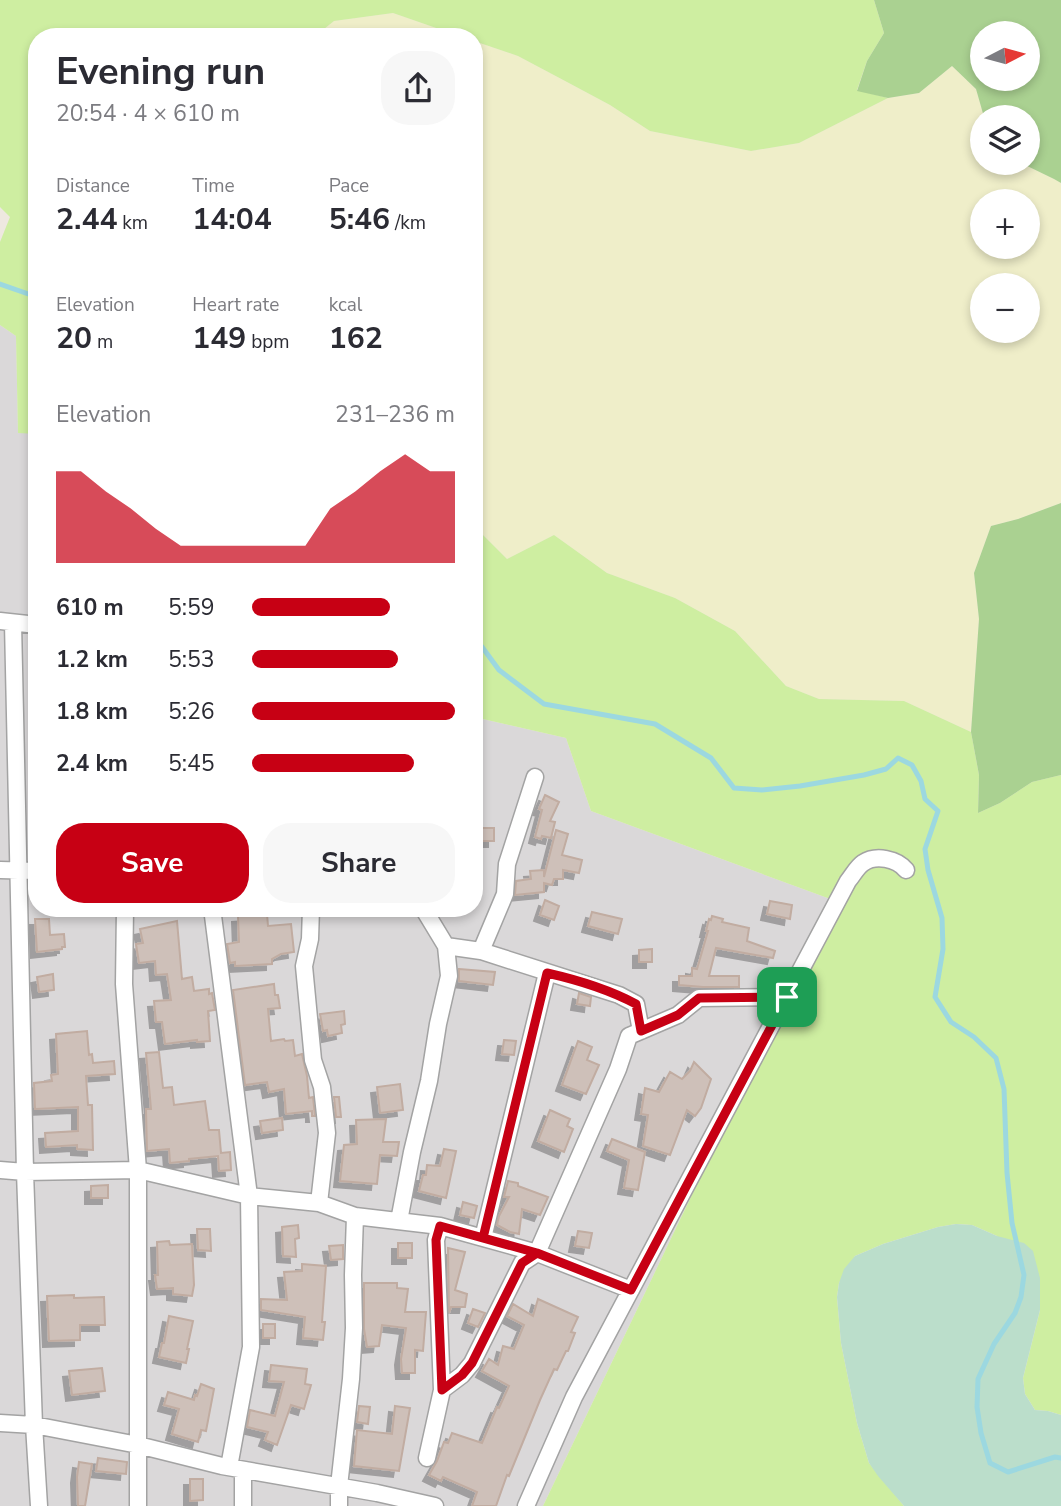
<!DOCTYPE html>
<meta charset="utf-8">
<style>
:root{--surface:#fff;--page:#f7f7f7;--text:#2b2b33;--muted:#7c7c81;--accent:#c70014}
body{margin:0;font-family:"Nunito Sans",sans-serif;background:var(--page);color:var(--text);height:100vh;display:flex;flex-direction:column;font-size:26px;white-space:nowrap}
*{box-sizing:border-box;margin:0}
p{font-size:23px;color:var(--muted)}
.icon{flex:none;width:38px;height:38px;fill:none;stroke:currentColor;stroke-width:2;stroke-linecap:round;stroke-linejoin:round}
.map{position:relative;flex:1;overflow:hidden}
.sheet{position:absolute;left:28px;top:28px;width:455px;height:889px;display:flex;flex-direction:column;background:var(--surface);border-radius:28px;box-shadow:0 4px 10px #0003}
.sheet>*{flex:none}
.needle{width:46px;rotate:84deg}
.tools{position:absolute;left:970px;top:21px;display:grid;gap:14px}
.tools a{display:grid;place-items:center;width:70px;height:70px;border-radius:50%;background:var(--surface);box-shadow:0 4px 10px #0003;font-size:35px}
.pin{position:absolute;display:grid;place-items:center;width:60px;height:60px;color:#fff;margin:-30px;border-radius:14px;box-shadow:0 4px 10px #0006}
.round{display:grid;place-items:center;flex:none;width:74px;height:74px;border-radius:28px;background:var(--page)}
.summary{display:flex;align-items:center;justify-content:space-between;height:119px;padding:0 28px}
h1{font-size:38px;font-weight:700;line-height:52px}
.metrics{display:grid;grid-template-columns:repeat(3,1fr);gap:10px;height:119px;padding:7px 28px}
.metrics div{display:grid;align-content:center}
.metrics b{font-size:30px;font-weight:700}
.metrics small{font-size:19px;font-weight:400}
.metrics p{font-size:19px}
.chart{height:196px;padding:14px 28px}
.chart p{display:flex;justify-content:space-between}
.chart svg{width:100%;height:126px;margin-top:7px;fill:var(--accent);opacity:.7}
.cta{display:flex;gap:14px;margin-top:auto;padding:14px 28px}
.cta a{flex:1;height:80px;border-radius:28px;background:var(--accent);color:#fff;font-size:28px;font-weight:700;line-height:80px;text-align:center}
.cta a+a{background:var(--page);color:var(--text)}
ul{padding:0 28px;list-style:none;font-size:23px}
li{display:grid;grid-template-columns:112px 84px 1fr;align-items:center;height:52px}
li i{height:18px;border-radius:9px;background:var(--accent)}
.map>svg:first-child{display:block}
.residential{fill:#dad8d9}
.farmland{fill:#efeec9;fill-rule:evenodd}
.grass{fill:#ceeea1}
.forest{fill:#aad191;fill-rule:evenodd}
.wetland{fill:#bbdecb}
.lines{fill:none;stroke-linecap:round;stroke-linejoin:round}
.stream{stroke:#9cd8e0;stroke-width:5}
.building{fill:#cec0b9;stroke:#c1aca1;stroke-width:2;filter:url(#shadow)}
.street-casing{stroke:#a3a3a3;stroke-width:19}
.street{stroke:#fff;stroke-width:16}
.route-casing{stroke:#fff;stroke-width:14}
.route{stroke:#c70014;stroke-width:9}
</style>
<div class="map">
<svg width="1061" height="1506" viewBox="0 0 1061 1506">
<defs>
<filter id="shadow"><feDropShadow dx="-6" dy="6" stdDeviation="0" flood-color="#0004"/></filter>
</defs>
<rect width="100%" height="100%" fill="#eee8e0"/>
<path class="residential" d="M 0,325 L 16,336 L 18,432 L 37,434 L 37,908 L 474,908 L 474,717 L 566,738 L 591,811 L 833,900 L 543,1506 L 0,1506 Z"/>
<path class="farmland" d="M 393,13 L 462,37 L 314,37 L 334,21 Z
M 474,41 L 518,56 L 567,82 L 610,105 L 650,131 L 751,151 L 799,143 L 888,98 L 919,93 L 952,66 L 976,89 L 984,117 L 982,117 L 982,163 L 1021,163 L 1054,179 L 1061,183 L 1061,503 L 1018,519 L 991,526 L 974,573 L 979,619 L 971,732 L 904,701 L 819,699 L 786,686 L 735,631 L 675,598 L 607,573 L 554,535 L 507,559 L 474,526 ZM 982,201 L 1027,201 L 1027,247 L 982,247 ZM 982,285 L 1027,285 L 1027,331 L 982,331 Z"/>
<path class="grass" d="M 0,0 L 874,0 L 884,33 L 867,61 L 857,90 L 888,98 L 799,143 L 751,151 L 650,131 L 610,105 L 567,82 L 518,56 L 474,41 L 474,37 L 462,37 L 393,13 L 334,21 L 314,37 L 37,37 L 37,434 L 18,433 L 16,336 L 0,325 L 0,242 L 10,217 L 0,207 Z
M 474,526 L 507,559 L 554,535 L 607,573 L 675,598 L 735,631 L 786,686 L 819,699 L 904,701 L 971,732 L 979,775 L 978,813 L 1000,803 L 1032,782 L 1061,775 L 1061,1415 L 1048,1411 L 1035,1410 L 1025,1394 L 1023,1378 L 1040,1310 L 997,1236 L 972,1225 L 956,1224 L 938,1227 L 883,1244 L 855,1256 L 839,1283 L 837,1297 L 841,1343 L 857,1423 L 869,1463 L 904,1506 L 543,1506 L 833,900 L 591,811 L 566,738 L 474,717 Z"/>
<path class="forest" d="M 874,0 L 1061,0 L 1061,183 L 1054,179 L 1021,163 L 1027,163 L 1027,117 L 984,117 L 976,89 L 952,66 L 919,93 L 888,98 L 857,91 L 867,61 L 884,33 ZM 982,33 L 1027,33 L 1027,79 L 982,79 Z
M 1061,503 L 1061,775 L 1032,782 L 1000,803 L 978,813 L 979,775 L 971,732 L 979,619 L 974,573 L 991,526 L 1018,519 Z"/>
<path class="wetland" d="M 956,1224 L 972,1225 L 997,1236 L 1024,1243 L 1033,1251 L 1040,1278 L 1040,1310 L 1023,1378 L 1025,1394 L 1035,1410 L 1048,1411 L 1061,1415 L 1061,1506 L 904,1506 L 878,1476 L 869,1463 L 857,1423 L 841,1343 L 837,1297 L 839,1283 L 844,1269 L 855,1256 L 883,1244 L 938,1227 Z"/>
<g class="lines">
<path class="stream" d="M 0,284 L 37,297
M 474,636 L 499,670 L 544,704 L 655,724 L 711,758 L 734,788 L 762,790 L 800,786 L 864,775 L 886,769 L 898,758 L 912,765 L 921,781 L 925,799 L 938,811 L 925,849 L 928,870 L 942,918 L 943,949 L 935,997 L 951,1022 L 974,1037 L 996,1058 L 1004,1089 L 1007,1173 L 1012,1223 L 1024,1275 L 1021,1297 L 1015,1313 L 994,1344 L 978,1379 L 977,1407 L 981,1433 L 990,1463 L 1008,1472 L 1055,1457 L 1061,1458"/>
</g>
<path class="building" d="M 545,795 L 559,802 L 550,821 L 555,822 L 551,838 L 542,836 L 541,839 L 535,837 L 542,810 L 539,809 Z
M 474,828 L 494,828 L 494,841 L 474,841 Z
M 556,830 L 568,834 L 562,855 L 582,860 L 579,873 L 563,870 L 563,879 L 554,879 L 552,885 L 544,883 L 544,892 L 515,895 L 516,881 L 531,879 L 530,871 L 544,870 L 544,877 Z
M 545,900 L 559,906 L 554,920 L 540,915 Z
M 770,901 L 792,905 L 790,919 L 767,914 Z
M 592,912 L 622,919 L 618,934 L 588,926 Z
M 267,914 L 268,926 L 291,924 L 294,952 L 281,954 L 272,959 L 272,964 L 235,966 L 235,962 L 230,963 L 227,944 L 239,942 L 238,916 Z
M 712,916 L 723,919 L 722,922 L 749,928 L 747,941 L 775,951 L 773,958 L 716,948 L 709,976 L 739,976 L 739,987 L 703,987 L 679,985 L 679,976 L 692,976 L 692,968 L 697,969 L 708,931 L 706,931 L 709,919 L 711,920 Z
M 35,919 L 49,919 L 50,935 L 64,934 L 65,947 L 62,947 L 62,949 L 37,952 Z
M 177,921 L 182,979 L 192,977 L 194,991 L 209,989 L 209,994 L 212,993 L 215,1010 L 208,1011 L 210,1041 L 197,1042 L 197,1040 L 165,1044 L 162,1022 L 156,1022 L 154,1001 L 171,1000 L 167,974 L 156,975 L 155,961 L 139,963 L 136,944 L 143,943 L 140,929 Z
M 652,949 L 652,962 L 639,962 L 639,950 Z
M 459,969 L 495,972 L 493,985 L 459,981 Z
M 53,974 L 54,990 L 39,992 L 37,977 Z
M 274,984 L 275,995 L 278,995 L 280,1008 L 268,1009 L 271,1041 L 284,1039 L 285,1041 L 293,1040 L 295,1056 L 302,1054 L 307,1076 L 309,1098 L 313,1097 L 315,1116 L 312,1116 L 312,1111 L 286,1114 L 284,1089 L 269,1092 L 267,1082 L 245,1085 L 233,990 Z
M 579,993 L 591,997 L 590,1006 L 577,1004 Z
M 344,1011 L 345,1024 L 341,1025 L 342,1033 L 328,1036 L 327,1030 L 323,1031 L 320,1014 Z
M 87,1031 L 89,1055 L 92,1054 L 93,1063 L 114,1061 L 115,1074 L 86,1076 L 88,1105 L 92,1105 L 93,1150 L 77,1149 L 77,1145 L 46,1147 L 45,1133 L 78,1131 L 78,1107 L 35,1109 L 34,1083 L 52,1081 L 51,1075 L 58,1074 L 56,1034 Z
M 504,1040 L 516,1041 L 514,1055 L 502,1054 Z
M 578,1041 L 592,1047 L 587,1060 L 599,1065 L 586,1094 L 562,1085 Z
M 159,1052 L 163,1088 L 172,1087 L 174,1105 L 205,1101 L 209,1130 L 219,1130 L 221,1153 L 230,1152 L 231,1170 L 219,1171 L 218,1156 L 189,1159 L 189,1161 L 170,1163 L 169,1149 L 147,1151 L 146,1109 L 151,1109 L 146,1053 Z
M 694,1062 L 711,1079 L 701,1108 L 695,1116 L 687,1110 L 670,1155 L 643,1146 L 648,1115 L 641,1114 L 645,1088 L 659,1092 L 670,1072 L 682,1079 L 690,1071 Z
M 400,1084 L 403,1110 L 380,1113 L 377,1087 Z
M 334,1097 L 339,1097 L 341,1117 L 336,1117 Z
M 550,1110 L 570,1119 L 567,1126 L 573,1129 L 564,1152 L 538,1141 Z
M 282,1118 L 283,1130 L 262,1133 L 260,1121 Z
M 386,1119 L 383,1142 L 399,1142 L 397,1156 L 380,1155 L 377,1184 L 340,1181 L 344,1145 L 357,1144 L 356,1120 Z
M 612,1139 L 645,1152 L 638,1190 L 624,1188 L 629,1160 L 607,1151 Z
M 444,1149 L 456,1151 L 446,1198 L 419,1191 L 423,1175 L 426,1175 L 427,1165 L 440,1166 Z
M 508,1181 L 518,1183 L 518,1186 L 548,1197 L 540,1215 L 522,1209 L 519,1234 L 510,1232 L 497,1225 L 499,1216 L 509,1197 L 504,1197 Z
M 108,1185 L 108,1198 L 91,1198 L 91,1186 Z
M 463,1202 L 477,1206 L 474,1218 L 460,1215 Z
M 298,1225 L 299,1238 L 295,1239 L 296,1257 L 283,1256 L 282,1227 Z
M 197,1229 L 210,1229 L 211,1251 L 198,1250 Z
M 578,1231 L 592,1233 L 589,1248 L 575,1246 Z
M 169,1241 L 170,1245 L 192,1244 L 194,1285 L 192,1296 L 173,1294 L 173,1288 L 157,1289 L 155,1275 L 158,1275 L 157,1242 Z
M 398,1243 L 412,1243 L 412,1258 L 398,1258 Z
M 343,1245 L 343,1259 L 331,1260 L 329,1246 Z
M 448,1248 L 465,1252 L 455,1290 L 467,1294 L 465,1307 L 451,1307 L 449,1313 Z
M 302,1264 L 326,1266 L 322,1322 L 325,1322 L 323,1340 L 303,1338 L 305,1317 L 261,1310 L 261,1299 L 287,1300 L 284,1272 L 302,1271 Z
M 364,1283 L 397,1283 L 397,1288 L 408,1289 L 405,1312 L 426,1312 L 423,1351 L 415,1350 L 415,1373 L 402,1373 L 401,1359 L 406,1328 L 382,1325 L 379,1346 L 367,1347 L 364,1329 Z
M 74,1295 L 74,1298 L 104,1297 L 105,1325 L 80,1325 L 80,1340 L 49,1341 L 47,1296 Z
M 538,1299 L 578,1317 L 571,1332 L 575,1333 L 568,1351 L 566,1351 L 557,1370 L 554,1369 L 540,1400 L 509,1476 L 507,1475 L 496,1506 L 472,1506 L 477,1492 L 443,1477 L 441,1481 L 429,1475 L 437,1461 L 444,1442 L 448,1443 L 452,1433 L 482,1443 L 497,1407 L 499,1408 L 509,1386 L 482,1371 L 489,1359 L 498,1365 L 503,1346 L 514,1349 L 524,1325 L 507,1316 L 513,1304 L 533,1316 Z
M 473,1309 L 485,1313 L 478,1327 L 468,1323 Z
M 169,1316 L 193,1321 L 187,1349 L 189,1349 L 186,1363 L 159,1357 L 162,1343 L 164,1343 Z
M 263,1324 L 275,1324 L 275,1338 L 263,1338 Z
M 271,1365 L 307,1369 L 305,1384 L 311,1385 L 304,1409 L 291,1405 L 277,1445 L 265,1440 L 268,1432 L 247,1427 L 250,1410 L 275,1416 L 276,1412 L 284,1382 L 269,1381 Z
M 102,1368 L 105,1391 L 72,1395 L 69,1371 Z
M 201,1384 L 214,1389 L 206,1431 L 201,1430 L 198,1442 L 172,1434 L 179,1409 L 164,1405 L 168,1392 L 194,1400 L 195,1395 L 197,1396 Z
M 359,1406 L 370,1407 L 368,1424 L 357,1422 Z
M 395,1406 L 410,1408 L 399,1471 L 354,1466 L 357,1430 L 392,1434 Z
M 98,1458 L 127,1462 L 126,1474 L 96,1471 Z
M 79,1462 L 92,1464 L 85,1506 L 78,1506 L 77,1477 Z
M 190,1479 L 203,1479 L 203,1500 L 190,1501 Z"/>
<g class="lines">
<defs>
<path id="street" d="M 0,621 L 37,625
M 13,623 L 25,1172 L 34,1425 L 39,1506
M 0,870 L 37,871
M 125,908 L 124,984 L 138,1170 L 138,1506
M 212,908 L 249,1196 L 251,1347 L 229,1467
M 311,908 L 310,939 L 304,966 L 313,1060 L 322,1087 L 327,1133 L 319,1203
M 423,908 L 446,946 L 481,951 L 619,995 L 636,1004 L 641,1031
M 481,951 L 505,894 L 507,864 L 535,777
M 0,1170 L 25,1172 L 138,1170 L 249,1196 L 319,1203 L 355,1216 L 440,1226 L 537,1253 L 631,1290
M 399,1221 L 412,1152 L 429,1081 L 438,1024 L 449,976 L 446,946
M 483,1238 L 547,973
M 442,1390 L 462,1375 L 472,1363 L 522,1263 L 537,1253 L 618,1069 L 629,1036 L 678,1015 L 699,998 L 787,997
M 0,1423 L 34,1425 L 138,1445 L 222,1466 L 377,1493 L 435,1506
M 427,1458 L 442,1390 L 436,1240 L 440,1226
M 243,1506 L 243,1470
M 339,1506 L 339,1486 L 351,1379 L 354,1328 L 353,1275 L 355,1216
M 526,1506 L 574,1397 L 848,881 C 853,875 857,867 863,863 C 876,854 897,859 906,870"/>
</defs>
<use href="#street" class="street-casing"/>
<use href="#street" class="street"/>
</g>
<g class="lines">
<defs>
<path id="route" d="M 787,997 L 699,998 L 678,1015 L 641,1031 L 636,1004 C 608,989 578,980 547,973 L 483,1238 L 537,1253 L 522,1263 L 472,1363 L 462,1375 L 442,1390 L 436,1240 L 440,1226 L 537,1253 L 631,1290 L 787,997"/>
</defs>
<use href="#route" class="route-casing"/>
<use href="#route" class="route"/>
</g>
</svg>
<div class="tools">
<a><svg class="needle" viewBox="-14 -14 28 28"><path d="M0-13l5 13h-10z" fill="#e53935"/><path d="M0 13l5-13h-10z" fill="#7c7c81"/></svg></a>
<a><svg class="icon" aria-label="layers" viewBox="0 0 24 24"><path d="M12 4l9 5-9 5-9-5zM3 14l9 5 9-5"/></svg></a>
<a>+</a>
<a>−</a>
</div>
<div class="pin" style="left:787px;top:997px;background:#1e9e55"><svg class="icon" aria-label="arrive" viewBox="0 0 24 24"><path d="M6 21V4h12l-3 4 3 4H6"/></svg></div>
<section class="sheet">
<div class="summary"><div><h1>Evening run</h1><p>20:54 · 4 × 610 m</p></div><a class="round"><svg class="icon" aria-label="share" viewBox="0 0 24 24"><path d="M12 15V3M7 8l5-5 5 5M5 13v7h14v-7"/></svg></a></div>
<div class="metrics">
<div><p>Distance</p><b>2.44<small> km</small></b></div>
<div><p>Time</p><b>14:04</b></div>
<div><p>Pace</p><b>5:46<small> /km</small></b></div>
</div>
<div class="metrics">
<div><p>Elevation</p><b>20<small> m</small></b></div>
<div><p>Heart rate</p><b>149<small> bpm</small></b></div>
<div><p>kcal</p><b>162</b></div>
</div>
<div class="chart"><p><span>Elevation</span>231–236 m</p>
<svg viewBox="0 0 160 44" preserveAspectRatio="none"><path d="M0 44V12L10 12L20 19L30 25L40 32L50 38L60 38L70 38L80 38L90 38L100 38L110 25L120 19L130 12L140 6L150 12L160 12V44z"/></svg>
</div>
<ul>
<li><b>610 m</b>5:59<i style="width:68%"></i></li>
<li><b>1.2 km</b>5:53<i style="width:72%"></i></li>
<li><b>1.8 km</b>5:26<i style="width:100%"></i></li>
<li><b>2.4 km</b>5:45<i style="width:80%"></i></li>
</ul>
<div class="cta"><a>Save</a><a>Share</a></div>
</section>
</div>
